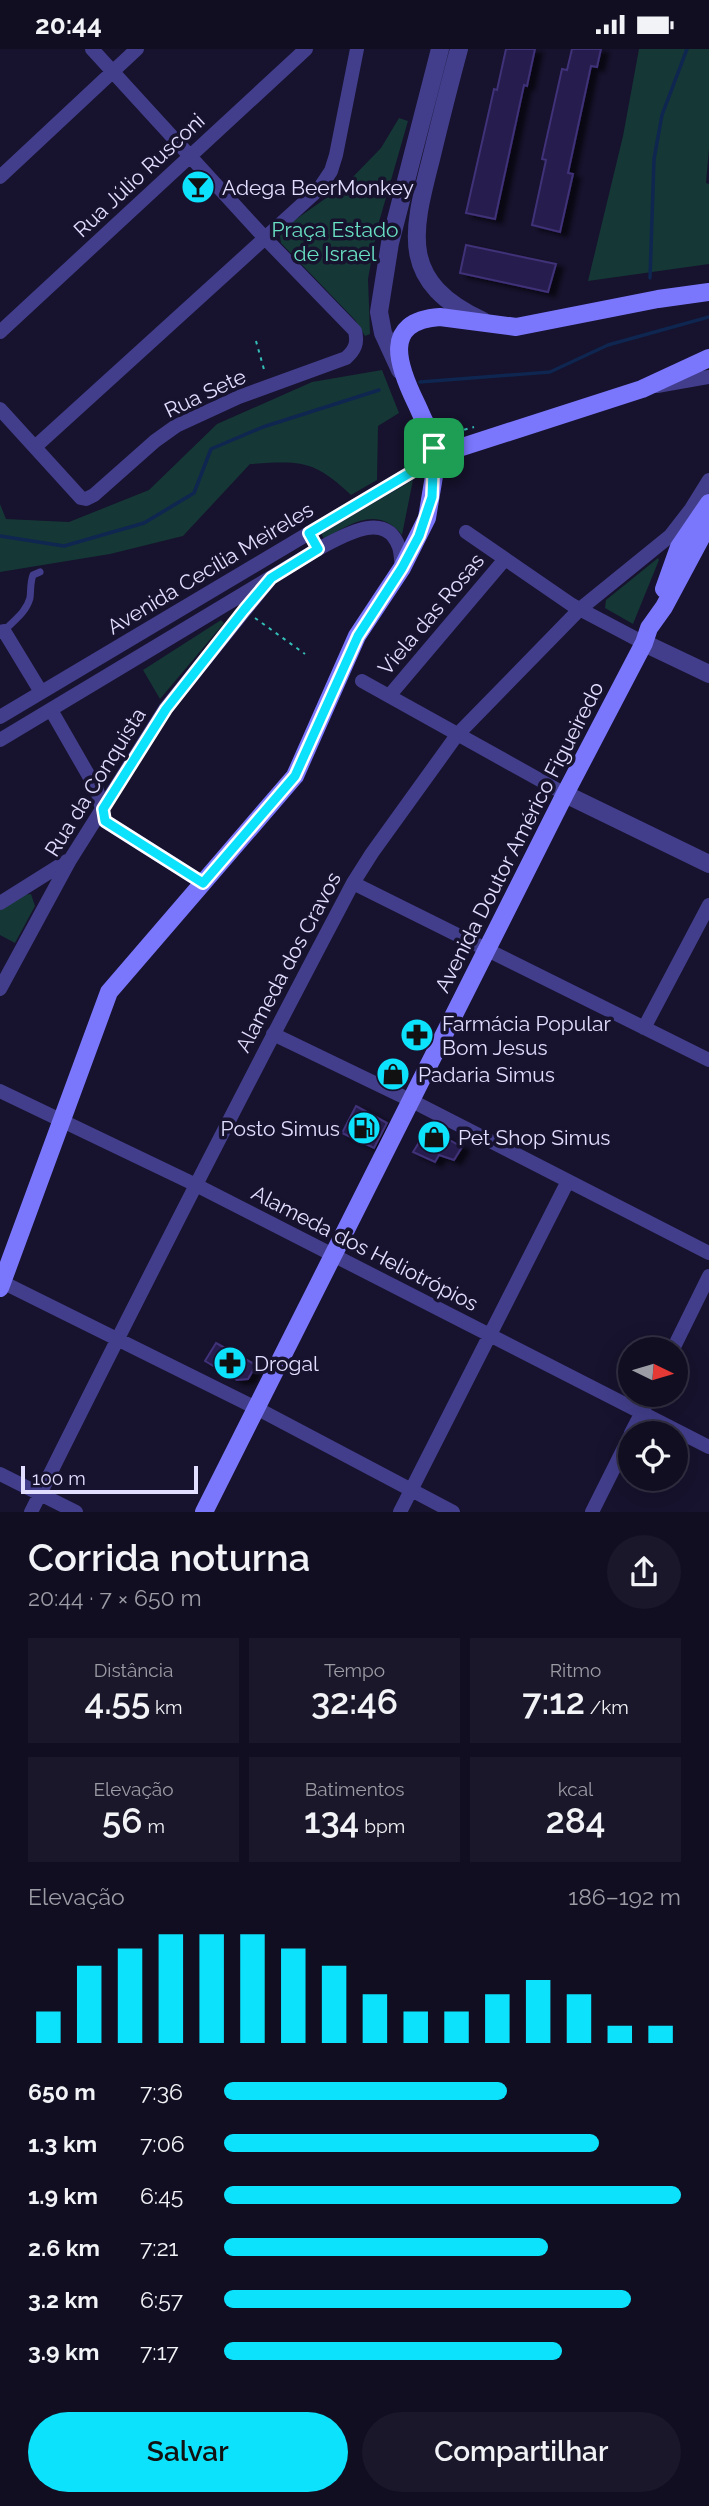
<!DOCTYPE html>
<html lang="pt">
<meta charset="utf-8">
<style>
:root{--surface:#110e22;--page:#1a172a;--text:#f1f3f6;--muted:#9c9ca5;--line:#302e40;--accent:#0de2fc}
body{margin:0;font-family:Raleway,sans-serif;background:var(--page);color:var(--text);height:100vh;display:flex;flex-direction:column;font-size:26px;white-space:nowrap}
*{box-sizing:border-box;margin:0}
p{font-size:23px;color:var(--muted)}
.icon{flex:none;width:38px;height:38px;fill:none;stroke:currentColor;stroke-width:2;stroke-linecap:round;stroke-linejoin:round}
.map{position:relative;height:1463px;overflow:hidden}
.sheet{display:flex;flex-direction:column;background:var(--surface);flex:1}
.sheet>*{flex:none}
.needle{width:46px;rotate:95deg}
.tools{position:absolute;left:618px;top:1288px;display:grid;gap:14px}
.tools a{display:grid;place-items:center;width:70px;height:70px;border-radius:50%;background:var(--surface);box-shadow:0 7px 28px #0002,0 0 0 2px var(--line);font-size:35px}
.scale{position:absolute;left:21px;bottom:18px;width:177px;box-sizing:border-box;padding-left:7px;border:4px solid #e2deff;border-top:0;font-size:19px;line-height:24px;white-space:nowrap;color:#e2deff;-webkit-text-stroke:5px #17122d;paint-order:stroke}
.pin{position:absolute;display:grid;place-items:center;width:60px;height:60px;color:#fff;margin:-30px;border-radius:14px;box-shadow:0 4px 10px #0006}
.round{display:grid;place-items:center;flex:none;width:74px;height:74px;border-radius:37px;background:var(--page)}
.headline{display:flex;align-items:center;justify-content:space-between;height:119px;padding:0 28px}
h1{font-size:38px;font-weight:600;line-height:52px}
.stats{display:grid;grid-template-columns:repeat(3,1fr);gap:10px;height:119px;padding:7px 28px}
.stats div{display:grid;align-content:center;border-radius:0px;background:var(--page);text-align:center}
.stats b{font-size:35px;font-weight:600}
.stats small{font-size:19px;font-weight:400}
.stats p{font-size:19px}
.chart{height:196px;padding:14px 28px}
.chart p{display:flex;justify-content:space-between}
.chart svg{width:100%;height:126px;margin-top:7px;stroke:var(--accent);stroke-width:6}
.action{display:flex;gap:14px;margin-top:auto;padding:14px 28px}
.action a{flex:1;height:80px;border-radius:42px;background:var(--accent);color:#111;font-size:28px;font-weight:600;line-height:80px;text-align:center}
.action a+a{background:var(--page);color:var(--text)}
ul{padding:0 28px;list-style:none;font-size:23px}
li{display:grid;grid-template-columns:112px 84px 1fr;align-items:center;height:52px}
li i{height:18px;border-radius:9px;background:var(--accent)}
.status{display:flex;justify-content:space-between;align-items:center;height:49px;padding:0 35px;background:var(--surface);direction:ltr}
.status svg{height:19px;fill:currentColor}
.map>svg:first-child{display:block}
.green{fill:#153736}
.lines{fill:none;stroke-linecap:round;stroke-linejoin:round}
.stream{stroke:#0e2650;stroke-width:3.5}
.building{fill:#281e4d;stroke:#403179;stroke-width:2;filter:url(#shadow)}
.path{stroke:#33beb7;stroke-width:2;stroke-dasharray:3.5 5;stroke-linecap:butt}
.service{stroke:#423e8b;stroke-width:7}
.minor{stroke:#423e8b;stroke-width:14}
.tertiary{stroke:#423e8b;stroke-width:18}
.secondary{stroke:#7b77fd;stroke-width:18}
.route-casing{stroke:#fff;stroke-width:14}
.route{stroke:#0de2fc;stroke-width:9}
.labels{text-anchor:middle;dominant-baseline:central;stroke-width:7;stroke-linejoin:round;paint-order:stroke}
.street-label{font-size:21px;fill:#e2deff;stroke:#17122d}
.poi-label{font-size:21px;fill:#e2deff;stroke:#17122d;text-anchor:start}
.park-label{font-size:21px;fill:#69e0c3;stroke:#17122d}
</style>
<div class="status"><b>20:44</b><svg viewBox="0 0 49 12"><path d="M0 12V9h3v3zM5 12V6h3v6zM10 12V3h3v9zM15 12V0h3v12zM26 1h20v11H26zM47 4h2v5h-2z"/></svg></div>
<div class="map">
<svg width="709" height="1463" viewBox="0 0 709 1463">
<defs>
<filter id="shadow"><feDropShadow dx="7" dy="4" stdDeviation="2" flood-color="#0009"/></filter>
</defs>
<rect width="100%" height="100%" fill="#17122d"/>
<path class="green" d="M 639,0 L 709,0 L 709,100 L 706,134 L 709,135 L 709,215 L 588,232 L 623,87 Z
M 399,69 L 408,72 L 377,180 L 368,230 L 370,285 L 365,287 L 355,271 L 281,194 L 280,187 L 285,178 L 346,135 L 381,99 Z
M 382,321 L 399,364 L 378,377 L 377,431 L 351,446 C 313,410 300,412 250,415 L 183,487 L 110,505 L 0,523 L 0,455 L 6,470 L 69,473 L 149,441 L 217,375 L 312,333 Z
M 413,431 L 402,486 C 377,456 351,475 324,490 L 321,484 Z
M 658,509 L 659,511 L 633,575 L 605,559 L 606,551 Z
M 221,571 L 224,574 L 160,650 L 143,621 Z
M 31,845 L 35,857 L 15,894 L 0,886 L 0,861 L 23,846 Z"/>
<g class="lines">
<path class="stream" d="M 650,229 L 654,110 L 662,66 L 687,0
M 420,333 L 550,323 L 608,296 L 709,268
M 0,487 L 64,497 L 144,474 L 194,444 L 211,400 L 263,378 L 379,341"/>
</g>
<path class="building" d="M 506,0 L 535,0 L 527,37 L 524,36 L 495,170 L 466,164 L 494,40 L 497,41 Z
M 572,0 L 601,0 L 597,18 L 591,17 L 568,124 L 573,125 L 560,183 L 532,176 L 546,111 L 542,110 L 562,20 L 567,21 Z
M 466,196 L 556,215 L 548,243 L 460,224 Z
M 356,1057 L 387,1074 L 374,1099 L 342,1084 Z
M 428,1079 L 462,1098 L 454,1111 L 439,1106 L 435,1113 L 413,1103 Z
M 216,1294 L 256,1316 L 248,1330 L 237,1331 L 205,1312 Z"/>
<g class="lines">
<path class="path" d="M 256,292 L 265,324
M 456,383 L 474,378
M 413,385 L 417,394
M 255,569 L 305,605"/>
<path class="service" d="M 4,582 C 13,572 26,564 30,549 C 31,541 30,534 33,526 L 40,523"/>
<path class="minor" d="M 0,128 L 137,0
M 0,283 L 306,0
M 657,337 L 709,328
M 0,360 L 81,449 L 86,450 L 94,446 L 155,392 L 176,377 L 239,348 L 346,309 C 355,301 358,294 355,282 L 264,188 L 92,0
M 35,398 L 319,140 L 331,122 L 336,106 L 357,0
M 466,483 L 572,556 L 644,594
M 0,583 L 4,582 L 41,643
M 362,632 L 565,745
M 389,647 L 505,510
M 51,661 L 97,741 L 105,772 L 203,834
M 0,668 L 415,421 L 425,413 L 434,399
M 0,691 L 318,500 C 340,489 385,459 399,498 C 401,504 401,512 402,519
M 353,834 L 709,1011
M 0,854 L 67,812
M 0,940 L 70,811 L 165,660 L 271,529
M 644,979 L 709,856
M 273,985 L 412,1052 L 709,1204
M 0,1042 L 194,1135 L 709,1398
M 0,1232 L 256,1359 L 453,1463
M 673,1300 L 709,1227
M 631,1384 L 651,1346
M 0,1425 L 76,1463
M 31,1463 C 136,1252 243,1042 353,834 L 372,804 L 457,686 L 580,560 L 670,487 L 691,460 L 709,431
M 400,1463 L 568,1132
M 592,1463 L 630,1387"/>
<path class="tertiary" d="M 459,0 C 449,37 440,73 431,110 C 411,187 400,233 483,272
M 400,321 L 383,284 L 379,263 L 390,194 L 440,0
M 644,594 L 709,625
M 565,745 L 709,815"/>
<path class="secondary" d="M 709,243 L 658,250 L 516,278 L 440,268 C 381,272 398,317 416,354 C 421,364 426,379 434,388 C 439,395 451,397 459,399 L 642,340 L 709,309
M 664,540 L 679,498 L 709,454
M 0,1239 L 109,943 L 295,727 L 357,587 L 402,519 L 427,469 L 434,427 L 434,389
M 204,1463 L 565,745 L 644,594 L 649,579 L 664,558 L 709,474"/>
</g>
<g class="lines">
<defs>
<path id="route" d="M 434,399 L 432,448 L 419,487 L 402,519 L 358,587 L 295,727 L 203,834 L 105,772 L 103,760 L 166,660 L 244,561 L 271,529 L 318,500 L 309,484 L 415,421 L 425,413 Z"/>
</defs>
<use href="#route" class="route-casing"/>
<use href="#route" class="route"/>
</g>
<defs>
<symbol id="bar-disc" viewBox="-11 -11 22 22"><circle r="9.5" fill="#0de2fc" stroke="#17122d"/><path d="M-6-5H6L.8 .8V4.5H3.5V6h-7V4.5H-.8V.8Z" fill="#111"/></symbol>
<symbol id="pharmacy-disc" viewBox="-11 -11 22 22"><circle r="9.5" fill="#0de2fc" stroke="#17122d"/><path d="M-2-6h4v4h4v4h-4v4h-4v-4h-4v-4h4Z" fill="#111"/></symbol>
<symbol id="shop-disc" viewBox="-11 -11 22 22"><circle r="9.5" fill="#0de2fc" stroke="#17122d"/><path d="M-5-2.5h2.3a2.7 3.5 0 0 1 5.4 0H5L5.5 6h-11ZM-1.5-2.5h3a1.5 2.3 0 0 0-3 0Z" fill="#111"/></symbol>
<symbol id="fuel-disc" viewBox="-11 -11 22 22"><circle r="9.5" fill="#0de2fc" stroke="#17122d"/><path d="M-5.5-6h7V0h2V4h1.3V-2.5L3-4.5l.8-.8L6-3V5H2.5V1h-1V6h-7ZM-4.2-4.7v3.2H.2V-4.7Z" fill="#111"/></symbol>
</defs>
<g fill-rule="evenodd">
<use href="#bar-disc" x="179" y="119" width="38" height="38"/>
<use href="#pharmacy-disc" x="398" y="967" width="38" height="38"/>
<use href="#shop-disc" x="374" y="1006" width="38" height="38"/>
<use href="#fuel-disc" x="345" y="1060" width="38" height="38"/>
<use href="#shop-disc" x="415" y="1069" width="38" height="38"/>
<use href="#pharmacy-disc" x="211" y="1295" width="38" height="38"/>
</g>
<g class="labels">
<g class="street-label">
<text transform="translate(139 126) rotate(-43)">Rua Júlio Rusconi</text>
<text transform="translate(205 344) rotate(-25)">Rua Sete</text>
<text transform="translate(210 519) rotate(-31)">Avenida Cecília Meireles</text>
<text transform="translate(431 565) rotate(-50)">Viela das Rosas</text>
<text transform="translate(95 733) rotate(-58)">Rua da Conquista</text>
<text transform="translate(519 788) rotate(-63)">Avenida Doutor Américo Figueiredo</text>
<text transform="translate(288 913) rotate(-62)">Alameda dos Cravos</text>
<text transform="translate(365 1199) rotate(27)">Alameda dos Heliotrópios</text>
</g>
<g class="poi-label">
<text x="222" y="138">Adega BeerMonkey</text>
<text x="442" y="974">Farmácia Popular<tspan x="442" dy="24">Bom Jesus</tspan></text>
<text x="418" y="1025">Padaria Simus</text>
<text x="340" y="1079" text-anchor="end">Posto Simus</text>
<text x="458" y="1088">Pet Shop Simus</text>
<text x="254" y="1314">Drogal</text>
</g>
<g class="park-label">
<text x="335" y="180">Praça Estado<tspan x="335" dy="24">de Israel</tspan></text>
</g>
</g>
</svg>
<div class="tools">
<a><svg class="needle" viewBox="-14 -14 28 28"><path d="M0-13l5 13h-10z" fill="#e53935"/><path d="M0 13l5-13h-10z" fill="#9c9ca5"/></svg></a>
<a><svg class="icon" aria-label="locate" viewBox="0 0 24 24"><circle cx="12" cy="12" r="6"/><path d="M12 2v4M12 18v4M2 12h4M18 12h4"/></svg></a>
</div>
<div class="scale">100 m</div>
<div class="pin" style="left:434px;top:399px;background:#1e9e55"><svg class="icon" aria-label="arrive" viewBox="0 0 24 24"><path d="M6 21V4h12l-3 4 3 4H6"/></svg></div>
</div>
<section class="sheet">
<div class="headline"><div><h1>Corrida noturna</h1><p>20:44 · 7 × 650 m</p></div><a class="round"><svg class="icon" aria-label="share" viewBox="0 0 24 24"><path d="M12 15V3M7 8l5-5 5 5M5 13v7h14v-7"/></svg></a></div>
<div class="stats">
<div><p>Distância</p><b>4.55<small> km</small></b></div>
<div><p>Tempo</p><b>32:46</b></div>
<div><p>Ritmo</p><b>7:12<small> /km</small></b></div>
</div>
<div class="stats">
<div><p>Elevação</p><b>56<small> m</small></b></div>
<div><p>Batimentos</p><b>134<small> bpm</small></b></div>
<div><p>kcal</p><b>284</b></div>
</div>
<div class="chart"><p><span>Elevação</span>186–192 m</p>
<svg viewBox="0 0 160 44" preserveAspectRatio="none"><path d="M5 44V33M15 44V17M25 44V11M35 44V6M45 44V6M55 44V6M65 44V11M75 44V17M85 44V27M95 44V33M105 44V33M115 44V27M125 44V22M135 44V27M145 44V38M155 44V38"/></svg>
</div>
<ul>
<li><b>650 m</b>7:36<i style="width:62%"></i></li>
<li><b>1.3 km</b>7:06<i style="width:82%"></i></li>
<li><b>1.9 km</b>6:45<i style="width:100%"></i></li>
<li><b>2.6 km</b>7:21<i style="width:71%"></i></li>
<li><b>3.2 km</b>6:57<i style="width:89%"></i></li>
<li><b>3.9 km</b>7:17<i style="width:74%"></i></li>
</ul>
<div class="action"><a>Salvar</a><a>Compartilhar</a></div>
</section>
